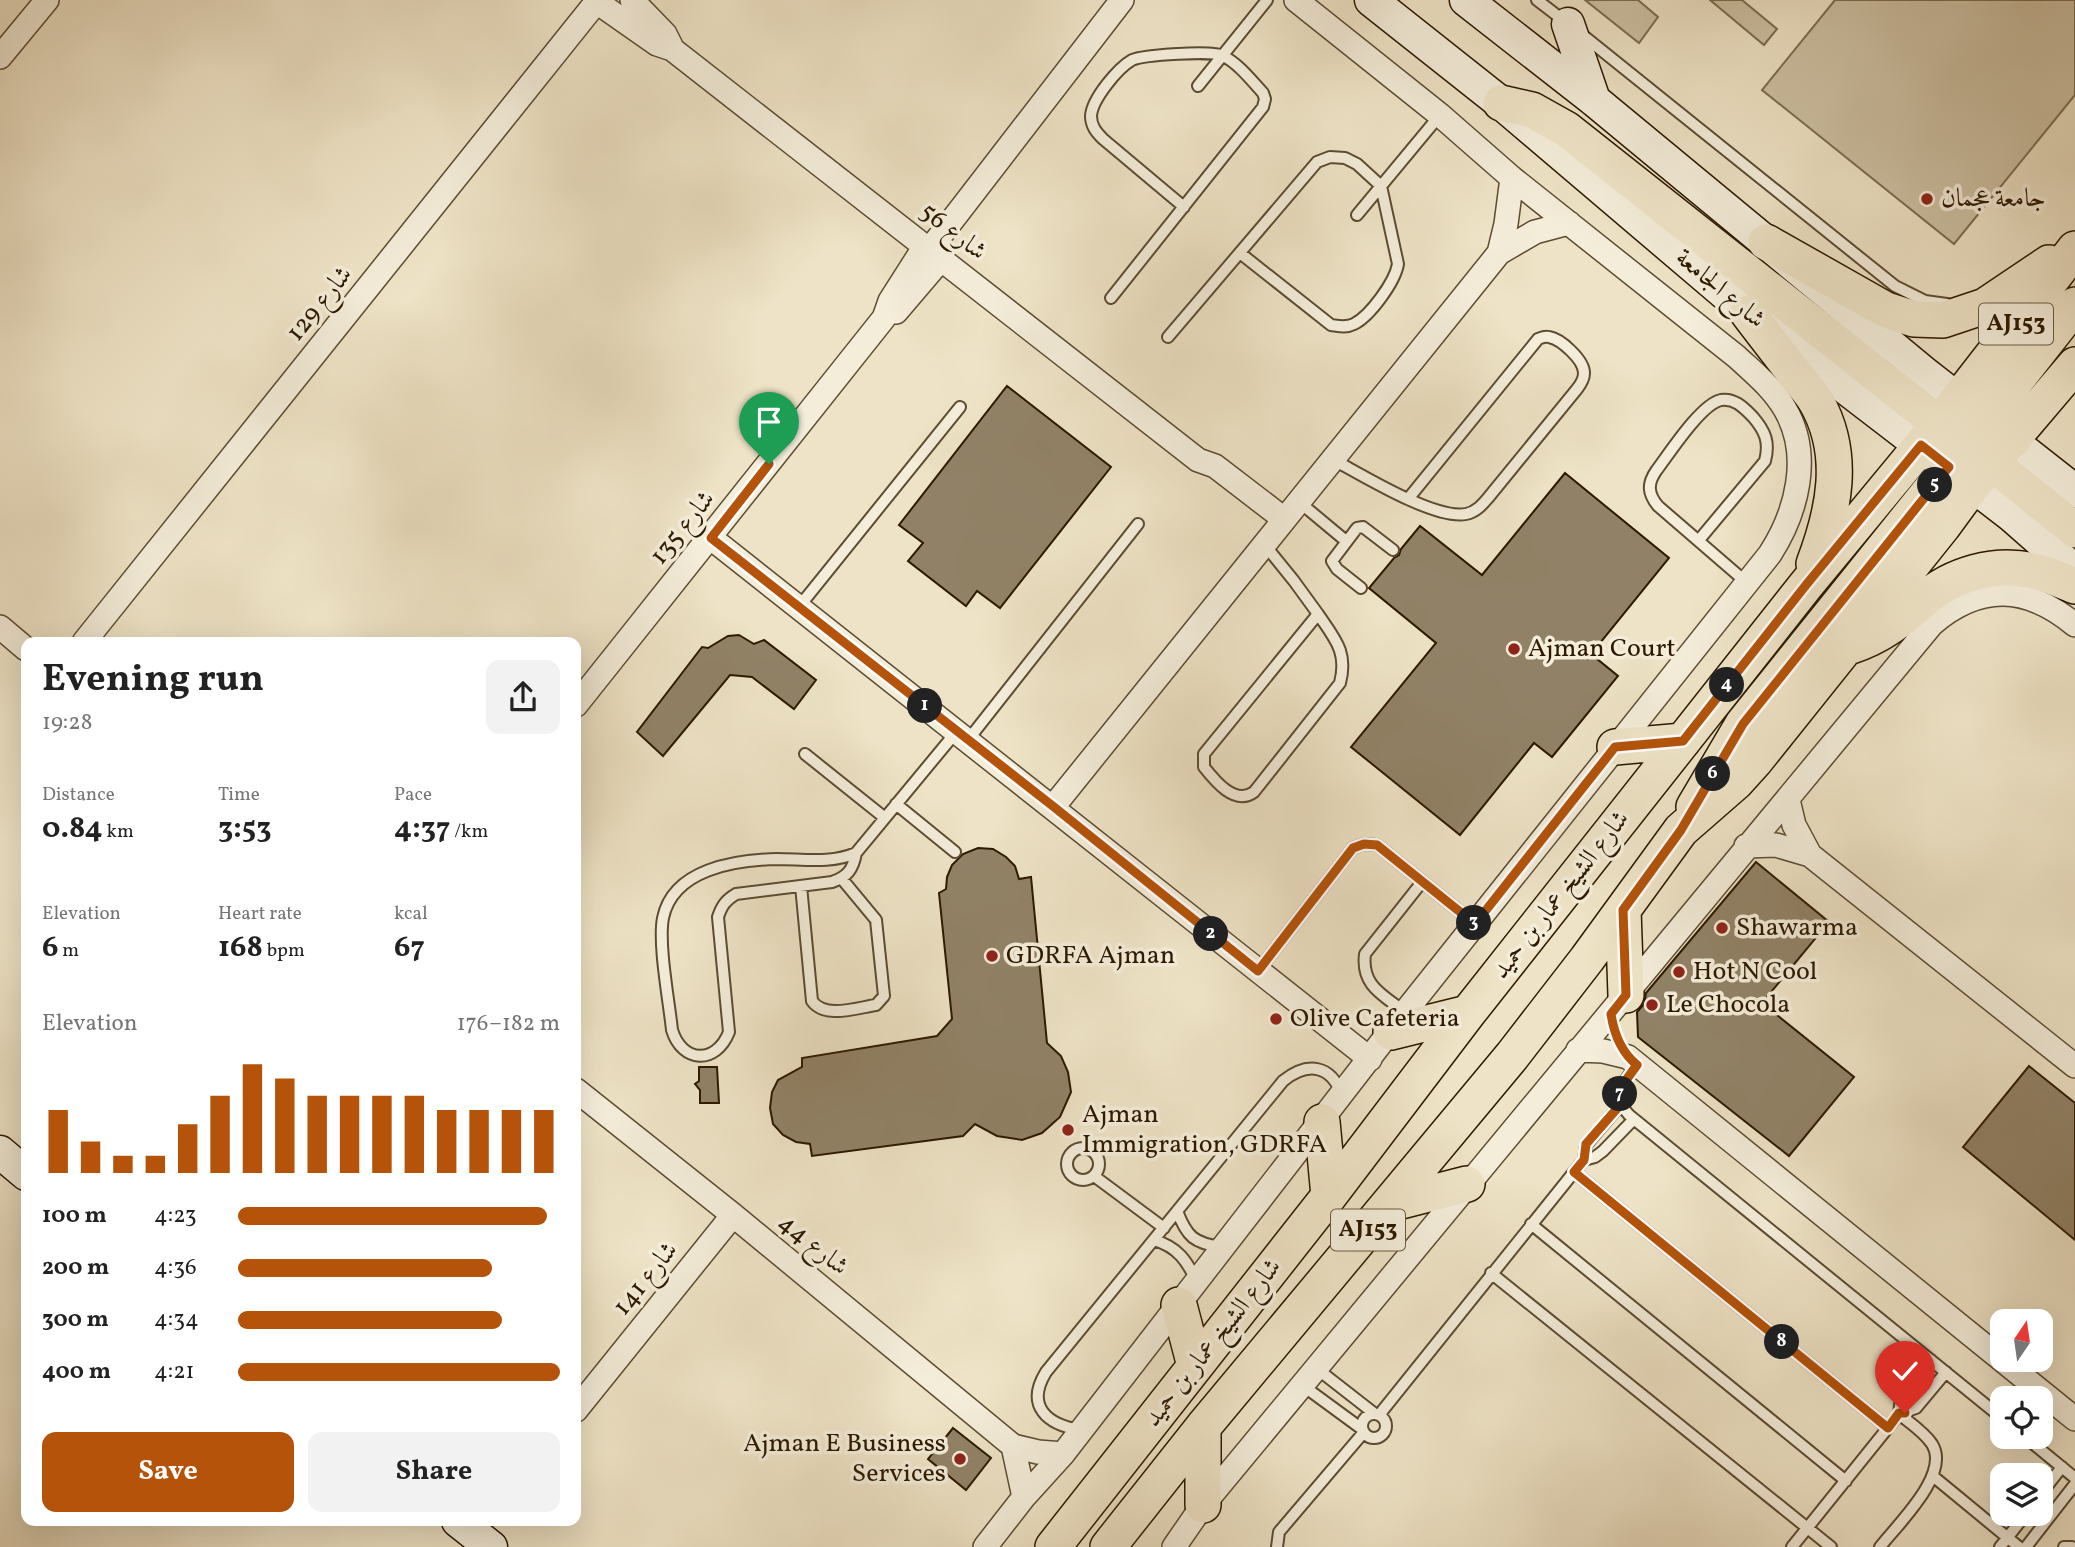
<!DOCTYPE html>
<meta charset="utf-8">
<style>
:root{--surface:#fff;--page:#f2f2f2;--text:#222;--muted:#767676;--accent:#b45309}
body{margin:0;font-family:Vollkorn,Amiri,serif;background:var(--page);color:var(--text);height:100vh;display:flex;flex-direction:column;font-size:26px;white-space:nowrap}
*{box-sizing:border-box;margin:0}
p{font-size:23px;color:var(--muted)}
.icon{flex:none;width:38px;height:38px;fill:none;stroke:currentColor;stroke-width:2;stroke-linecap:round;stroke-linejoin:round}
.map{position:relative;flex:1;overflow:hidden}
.sheet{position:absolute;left:21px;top:637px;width:560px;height:889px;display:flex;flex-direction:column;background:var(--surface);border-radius:14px;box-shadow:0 7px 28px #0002}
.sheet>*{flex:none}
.needle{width:46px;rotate:13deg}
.fabs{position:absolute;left:1990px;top:1309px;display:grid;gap:14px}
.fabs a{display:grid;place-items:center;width:63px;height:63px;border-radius:14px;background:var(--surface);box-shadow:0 7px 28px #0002;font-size:35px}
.pin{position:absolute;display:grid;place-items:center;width:60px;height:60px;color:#fff;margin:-72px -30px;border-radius:50% 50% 50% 0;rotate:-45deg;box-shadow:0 0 7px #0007}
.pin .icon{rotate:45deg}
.km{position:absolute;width:35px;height:35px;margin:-18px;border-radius:50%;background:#222;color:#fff;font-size:19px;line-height:35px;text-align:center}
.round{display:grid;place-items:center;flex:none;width:74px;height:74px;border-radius:14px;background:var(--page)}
.headline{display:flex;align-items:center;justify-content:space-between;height:119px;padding:0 21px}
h1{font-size:38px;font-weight:700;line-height:52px}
.metrics{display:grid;grid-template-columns:repeat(3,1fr);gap:10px;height:119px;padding:7px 21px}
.metrics div{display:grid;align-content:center}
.metrics b{font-size:30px;font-weight:700}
.metrics small{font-size:19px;font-weight:400}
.metrics p{font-size:19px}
.chart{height:196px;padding:14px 21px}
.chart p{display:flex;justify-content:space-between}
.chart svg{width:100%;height:126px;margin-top:7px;stroke:var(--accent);stroke-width:6}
.cta{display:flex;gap:14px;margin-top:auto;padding:14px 21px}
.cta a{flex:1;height:80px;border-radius:14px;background:var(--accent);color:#fff;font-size:28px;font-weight:700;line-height:80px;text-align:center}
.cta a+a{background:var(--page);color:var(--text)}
ul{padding:0 21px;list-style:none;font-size:23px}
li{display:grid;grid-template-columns:112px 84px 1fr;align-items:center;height:52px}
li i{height:18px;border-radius:9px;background:var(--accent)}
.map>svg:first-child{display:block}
.green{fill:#cdc1a4;stroke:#7c6d52;stroke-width:2}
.building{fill:#918267;stroke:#2c1900;stroke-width:2}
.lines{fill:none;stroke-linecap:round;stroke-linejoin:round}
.lane-casing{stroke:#5c4c32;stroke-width:14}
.street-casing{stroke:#5c4c32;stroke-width:26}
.secondary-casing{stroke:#2c1900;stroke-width:35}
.primary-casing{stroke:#2c1900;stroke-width:38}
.lane{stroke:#f4edda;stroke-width:10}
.street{stroke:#f4edda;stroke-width:23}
.secondary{stroke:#f4edda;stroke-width:32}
.primary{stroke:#eee3c6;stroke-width:35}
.route-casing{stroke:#fff;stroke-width:14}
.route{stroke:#b45309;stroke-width:9}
.poi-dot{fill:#8f2418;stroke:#f4edda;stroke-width:2.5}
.labels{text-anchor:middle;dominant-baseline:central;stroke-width:7;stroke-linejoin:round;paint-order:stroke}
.shield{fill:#f4edda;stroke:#685941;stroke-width:2}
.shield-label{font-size:24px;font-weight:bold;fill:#2c1900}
.poi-label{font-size:26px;fill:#2c1900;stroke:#f4edda;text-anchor:start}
.street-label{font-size:26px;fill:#2c1900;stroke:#f4edda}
</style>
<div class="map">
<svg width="2075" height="1547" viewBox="0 0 2075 1547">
<rect width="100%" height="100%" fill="#eee3c6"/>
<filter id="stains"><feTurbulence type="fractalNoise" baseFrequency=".00286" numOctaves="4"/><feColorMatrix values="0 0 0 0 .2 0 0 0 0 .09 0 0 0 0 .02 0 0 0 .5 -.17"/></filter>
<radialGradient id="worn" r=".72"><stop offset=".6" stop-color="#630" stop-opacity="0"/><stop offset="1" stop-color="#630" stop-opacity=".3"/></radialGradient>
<path class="green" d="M 1585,0 L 1638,0 L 1658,17 L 1639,43 Z
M 1710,0 L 1742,0 L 1777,29 L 1764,45 Z
M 1835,0 L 2075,0 L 2075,95 L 1954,244 L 1762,90 Z"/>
<path class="building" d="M 1007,386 L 1111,467 L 1000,608 L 977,591 L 966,606 L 908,561 L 923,543 L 899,525 Z
M 1565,473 L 1669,558 L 1591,654 L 1618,676 L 1552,757 L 1534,743 L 1460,835 L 1351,747 L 1436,643 L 1369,588 L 1394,558 L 1399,555 L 1401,549 L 1420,526 L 1482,575 Z
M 739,635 L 754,644 L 764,640 L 816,680 L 794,709 L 752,677 L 730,675 L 663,756 L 637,732 L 702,647 L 708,648 L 728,636 Z
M 978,848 L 993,849 L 1006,857 L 1015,866 L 1019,879 L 1031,877 L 1047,1043 L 1061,1056 L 1068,1072 L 1071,1092 L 1060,1117 L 1042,1133 L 1022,1140 L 997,1136 L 975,1124 L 963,1136 L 812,1156 L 810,1144 L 796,1142 L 783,1135 L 773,1124 L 770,1108 L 772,1092 L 778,1080 L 802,1067 L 802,1058 L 937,1036 L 952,1019 L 939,893 L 946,889 L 947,877 L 952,865 L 963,854 Z
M 1756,862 L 1829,922 L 1762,1003 L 1854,1077 L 1789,1156 L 1638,1037 L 1637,1012 L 1644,1004 L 1646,993 Z
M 2029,1066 L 2075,1103 L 2075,1240 L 1963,1147 Z
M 699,1067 L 717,1067 L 719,1103 L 700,1103 L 700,1090 L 695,1084 L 699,1081 Z
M 953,1428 L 991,1458 L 966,1490 L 928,1459 Z"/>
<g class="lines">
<defs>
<path id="lane" d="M 1537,0 L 1567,23
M 1580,33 L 1895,286 L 1925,301 L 1947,304
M 1198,86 L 1267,0
M 1357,215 L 1440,115
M 1111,298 L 1263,107 L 1265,99 L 1263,93 C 1252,81 1238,63 1223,56 C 1213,50 1143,55 1132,60 C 1118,68 1092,99 1091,116 C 1091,126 1096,132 1103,139 L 1184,207
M 1168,337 L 1317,162 L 1330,157 L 1345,158 L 1357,164 L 1381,186 L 1398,264 C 1395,282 1370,316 1354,324 C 1346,328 1339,326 1331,325 L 1240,253
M 1334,460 C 1362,475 1435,520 1466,514 C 1476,512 1482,505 1488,498 L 1577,389 C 1581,384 1584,379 1584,373 C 1584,360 1561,339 1549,337 C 1544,336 1543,337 1538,339 L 1408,499
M 1298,501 L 1346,541
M 1699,540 L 1765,461 C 1770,442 1765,431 1753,417 C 1744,408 1735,398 1721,400 C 1701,404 1669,454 1656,471 C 1647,484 1648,494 1658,506 L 1746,582
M 1264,544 L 1294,581 L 1318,614 L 1204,754 L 1204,767 C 1215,781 1235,806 1254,792 L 1340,683 C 1348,652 1335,639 1318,614
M 1361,588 L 1337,569 L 1332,561 L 1357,528 L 1363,527 L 1393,550
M 798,608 L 960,407
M 968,740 L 1138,524
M 805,754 L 885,818
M 896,804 L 955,852
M 856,853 C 853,870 847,877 832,882 L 736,894 C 726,900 722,905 718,917 L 729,1032 C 716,1065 682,1063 672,1030 C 669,1001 658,944 663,918 C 673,869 735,860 777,859 C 803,859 831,864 856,853 Z
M 856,853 L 957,731
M 801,886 L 812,1001 C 825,1019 856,1008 876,1005 L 884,996 L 876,920 L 842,879
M 1258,971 L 1353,848 L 1364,844 L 1377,845 L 1475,924
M 1405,1012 C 1383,995 1361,986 1365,954 L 1422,882
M 1637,1065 C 1623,1081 1612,1096 1629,1115 L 2002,1418
M1067 1164a16 16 0 1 1 32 0a16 16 0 1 1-32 0Z
M 1584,1160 L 1586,1145 L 1621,1104
M 1574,1172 L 1888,1428
M 1094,1176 L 1164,1228
M 1177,1211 C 1187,1237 1194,1243 1221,1247
M 1531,1224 L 1846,1481
M 1154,1240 C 1178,1247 1187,1261 1197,1282
M 1491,1273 L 1831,1547
M 1316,1368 L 1375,1414
M 1302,1385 L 1362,1429
M 1899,1414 L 1916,1408 L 1946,1372
M1362 1426a12 12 0 1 1 24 0a12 12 0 1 1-24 0Z
M 1379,1415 L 1574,1172 L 1584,1160 L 1595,1157 L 1603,1151 L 1634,1119
M 1081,1430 C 1047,1425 1025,1406 1046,1372 L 1283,1081 C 1308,1061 1331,1065 1342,1095
M 2025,1437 L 2075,1478
M 1934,1477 L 2019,1547
M 2040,1495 L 2062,1467
M 1277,1547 L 1279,1532 L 1364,1432
M 1792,1547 L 1899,1414 L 1901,1397 L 1931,1360
M 1880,1547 C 1898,1524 1951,1474 1932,1444 C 1924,1432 1910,1423 1899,1414
M 2000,1547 L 2026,1514
M 2026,1547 L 2075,1484
M 2064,1547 L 2072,1547"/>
<path id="street" d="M 632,0 L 665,34 L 671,46
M 597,2 L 657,44 L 672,49 L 1198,460 L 1215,466 L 1284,519
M 0,57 L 47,0
M 930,249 L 1122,0
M 1499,253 L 1506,224 L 1512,178
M 896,312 L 942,258
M 711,538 L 1370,1059
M 0,627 L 26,649
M 84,642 L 598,0
M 576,705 L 884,318 L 890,301 L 925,246
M 1788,800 L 1794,825 L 1810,855
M 1053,807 L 1499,253 L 1535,232 L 1569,223
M 1746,846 L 1776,845 L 1810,855 L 2075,1066
M 1578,1050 L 1603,1051 L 1628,1057 L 2075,1419
M 576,1090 L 733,1215 L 1013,1446 L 1038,1452 L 1063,1454
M 576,1410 L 733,1215
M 1013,1446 L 1024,1497
M 985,1547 L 1024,1497 L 1063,1454 L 1405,1012 L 1770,554 C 1797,512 1812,455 1785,409 C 1773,388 1754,373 1737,357 L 1512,178 L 1440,115 L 1296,0
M 1174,1547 L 1203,1505 L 1932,624 C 1980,583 2027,585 2075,625"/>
<path id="secondary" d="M 1371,0 L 1501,103 L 1748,313 L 2011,515 L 2075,571
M 1466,0 L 1594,100 L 1923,372 L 2075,491
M 1568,24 L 1594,100
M 0,1152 L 26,1174
M 458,1521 L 491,1547"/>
<path id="primary" d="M 1501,103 L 1532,110 L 1566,129 L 1939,424 C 1964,436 1984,442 2012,441
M 1766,242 L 1886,310 L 1914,319 L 1943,320 L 1985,306 L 2049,263
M 1748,313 C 1763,333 1779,353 1794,373 C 1802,383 1811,392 1817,403 C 1846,455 1834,511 1814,564
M 1973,452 L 1992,463 L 2075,530
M 1970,460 L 1974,439 L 1985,420 L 2075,305
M 1851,646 C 1880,637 1901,620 1923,600 C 1953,574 1995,562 2034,571 C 2048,574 2062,581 2075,586
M 1615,747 L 1683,741
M 1694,807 L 1743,724 L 1949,467 C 1957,449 1964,432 1961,412
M 1623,910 L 1626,995
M 1391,1032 L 1468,1013
M 1322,1122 L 1329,1196
M 1389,1204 L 1467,1184
M 1179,1305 L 1195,1366
M 1203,1505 L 1203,1427
M 1053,1547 L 1329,1196 L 1468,1013 L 1806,585 L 1939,424 L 2075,249
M 1108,1547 L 1203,1427 L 1512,1056 L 1587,959 L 1681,830 L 1736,782 L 1755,761 L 1943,526 L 1973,485 L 2075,365"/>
</defs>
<use href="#lane" class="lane-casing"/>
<use href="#street" class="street-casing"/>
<use href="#secondary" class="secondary-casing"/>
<use href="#primary" class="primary-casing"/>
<use href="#lane" class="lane"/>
<use href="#street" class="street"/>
<use href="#secondary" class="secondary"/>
<use href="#primary" class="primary"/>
</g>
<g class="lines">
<defs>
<path id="route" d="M 769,464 L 711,538 L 1054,807 L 1258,971 L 1353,848 L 1364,844 L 1377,845 L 1475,924 L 1615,747 L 1683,741 L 1806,585 L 1921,445 L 1949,467 L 1743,724 L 1681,830 L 1623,910 L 1626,995 L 1611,1014 C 1614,1034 1621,1052 1637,1065 L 1621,1087 L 1621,1104 L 1586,1144 L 1584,1160 L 1574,1172 L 1888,1428 L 1899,1413 L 1905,1413"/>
</defs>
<use href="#route" class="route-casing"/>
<use href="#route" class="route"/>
</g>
<g class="poi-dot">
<circle cx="1927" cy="199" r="7"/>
<circle cx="1514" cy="649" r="7"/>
<circle cx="1722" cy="928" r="7"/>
<circle cx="992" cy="956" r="7"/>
<circle cx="1679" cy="972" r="7"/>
<circle cx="1652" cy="1005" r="7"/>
<circle cx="1276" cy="1019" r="7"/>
<circle cx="1068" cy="1130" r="7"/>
<circle cx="960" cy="1459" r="7"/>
</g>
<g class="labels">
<g class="shield">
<rect x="1979" y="303.5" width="74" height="41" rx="5"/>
<rect x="1331" y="1209.5" width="74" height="41" rx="5"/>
</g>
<g class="shield-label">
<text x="2016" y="324">AJ153</text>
<text x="1368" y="1230">AJ153</text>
</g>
<g class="poi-label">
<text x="1941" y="199">جامعة عجمان</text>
<text x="1528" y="649">Ajman Court</text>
<text x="1736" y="928">Shawarma</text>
<text x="1006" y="956">GDRFA Ajman</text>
<text x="1693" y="972">Hot N Cool</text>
<text x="1666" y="1005">Le Chocola</text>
<text x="1290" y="1019">Olive Cafeteria</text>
<text x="1082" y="1115">Ajman<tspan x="1082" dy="30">Immigration, GDRFA</tspan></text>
<text x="946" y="1444" text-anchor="end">Ajman E Business<tspan x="946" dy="30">Services</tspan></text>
</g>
<g class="street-label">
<text transform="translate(953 232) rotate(38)">شارع 56</text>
<text transform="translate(1720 289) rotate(40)">شارع الجامعة</text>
<text transform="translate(320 304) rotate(-51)">شارع 129</text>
<text transform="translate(683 528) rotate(-51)">شارع 135</text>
<text transform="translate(1561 895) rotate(-52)">شارع الشيخ عمار بن حميد</text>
<text transform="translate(813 1245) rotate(39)">شارع 44</text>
<text transform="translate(646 1279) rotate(-51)">شارع 141</text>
<text transform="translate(1213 1343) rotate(-52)">شارع الشيخ عمار بن حميد</text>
</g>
</g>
<rect width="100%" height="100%" filter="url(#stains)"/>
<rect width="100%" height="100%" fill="url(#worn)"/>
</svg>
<div class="fabs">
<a><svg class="needle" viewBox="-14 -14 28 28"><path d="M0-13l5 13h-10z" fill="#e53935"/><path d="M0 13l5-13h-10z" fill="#767676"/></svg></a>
<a><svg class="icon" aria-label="locate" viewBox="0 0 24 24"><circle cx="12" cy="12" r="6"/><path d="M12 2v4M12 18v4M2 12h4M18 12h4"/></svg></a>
<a><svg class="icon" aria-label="layers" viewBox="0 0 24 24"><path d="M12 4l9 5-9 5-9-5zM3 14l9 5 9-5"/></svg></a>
</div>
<div class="pin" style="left:769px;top:464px;background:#1e9e55"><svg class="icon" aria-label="arrive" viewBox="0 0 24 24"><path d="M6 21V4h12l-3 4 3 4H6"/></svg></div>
<div class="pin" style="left:1905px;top:1413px;background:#d93025"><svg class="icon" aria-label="check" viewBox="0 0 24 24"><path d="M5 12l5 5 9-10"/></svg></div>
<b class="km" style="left:925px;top:706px">1</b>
<b class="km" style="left:1211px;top:934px">2</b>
<b class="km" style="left:1474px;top:923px">3</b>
<b class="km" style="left:1727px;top:685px">4</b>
<b class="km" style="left:1935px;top:485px">5</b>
<b class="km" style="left:1713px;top:774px">6</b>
<b class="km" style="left:1620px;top:1094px">7</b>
<b class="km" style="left:1782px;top:1342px">8</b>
<section class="sheet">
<div class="headline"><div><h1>Evening run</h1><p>19:28</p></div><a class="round"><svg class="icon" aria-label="share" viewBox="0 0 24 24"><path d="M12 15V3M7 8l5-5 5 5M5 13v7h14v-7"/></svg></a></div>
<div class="metrics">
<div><p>Distance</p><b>0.84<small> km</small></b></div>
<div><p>Time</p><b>3:53</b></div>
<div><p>Pace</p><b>4:37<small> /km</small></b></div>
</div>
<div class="metrics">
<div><p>Elevation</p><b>6<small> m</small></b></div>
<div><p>Heart rate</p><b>168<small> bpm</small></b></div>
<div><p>kcal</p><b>67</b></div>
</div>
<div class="chart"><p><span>Elevation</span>176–182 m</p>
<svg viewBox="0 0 160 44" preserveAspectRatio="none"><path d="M5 44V22M15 44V33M25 44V38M35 44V38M45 44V27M55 44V17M65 44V6M75 44V11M85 44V17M95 44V17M105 44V17M115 44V17M125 44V22M135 44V22M145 44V22M155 44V22"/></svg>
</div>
<ul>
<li><b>100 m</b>4:23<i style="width:96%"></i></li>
<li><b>200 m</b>4:36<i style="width:79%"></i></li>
<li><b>300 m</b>4:34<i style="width:82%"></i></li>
<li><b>400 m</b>4:21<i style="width:100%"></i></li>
</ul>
<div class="cta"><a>Save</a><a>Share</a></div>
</section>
</div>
